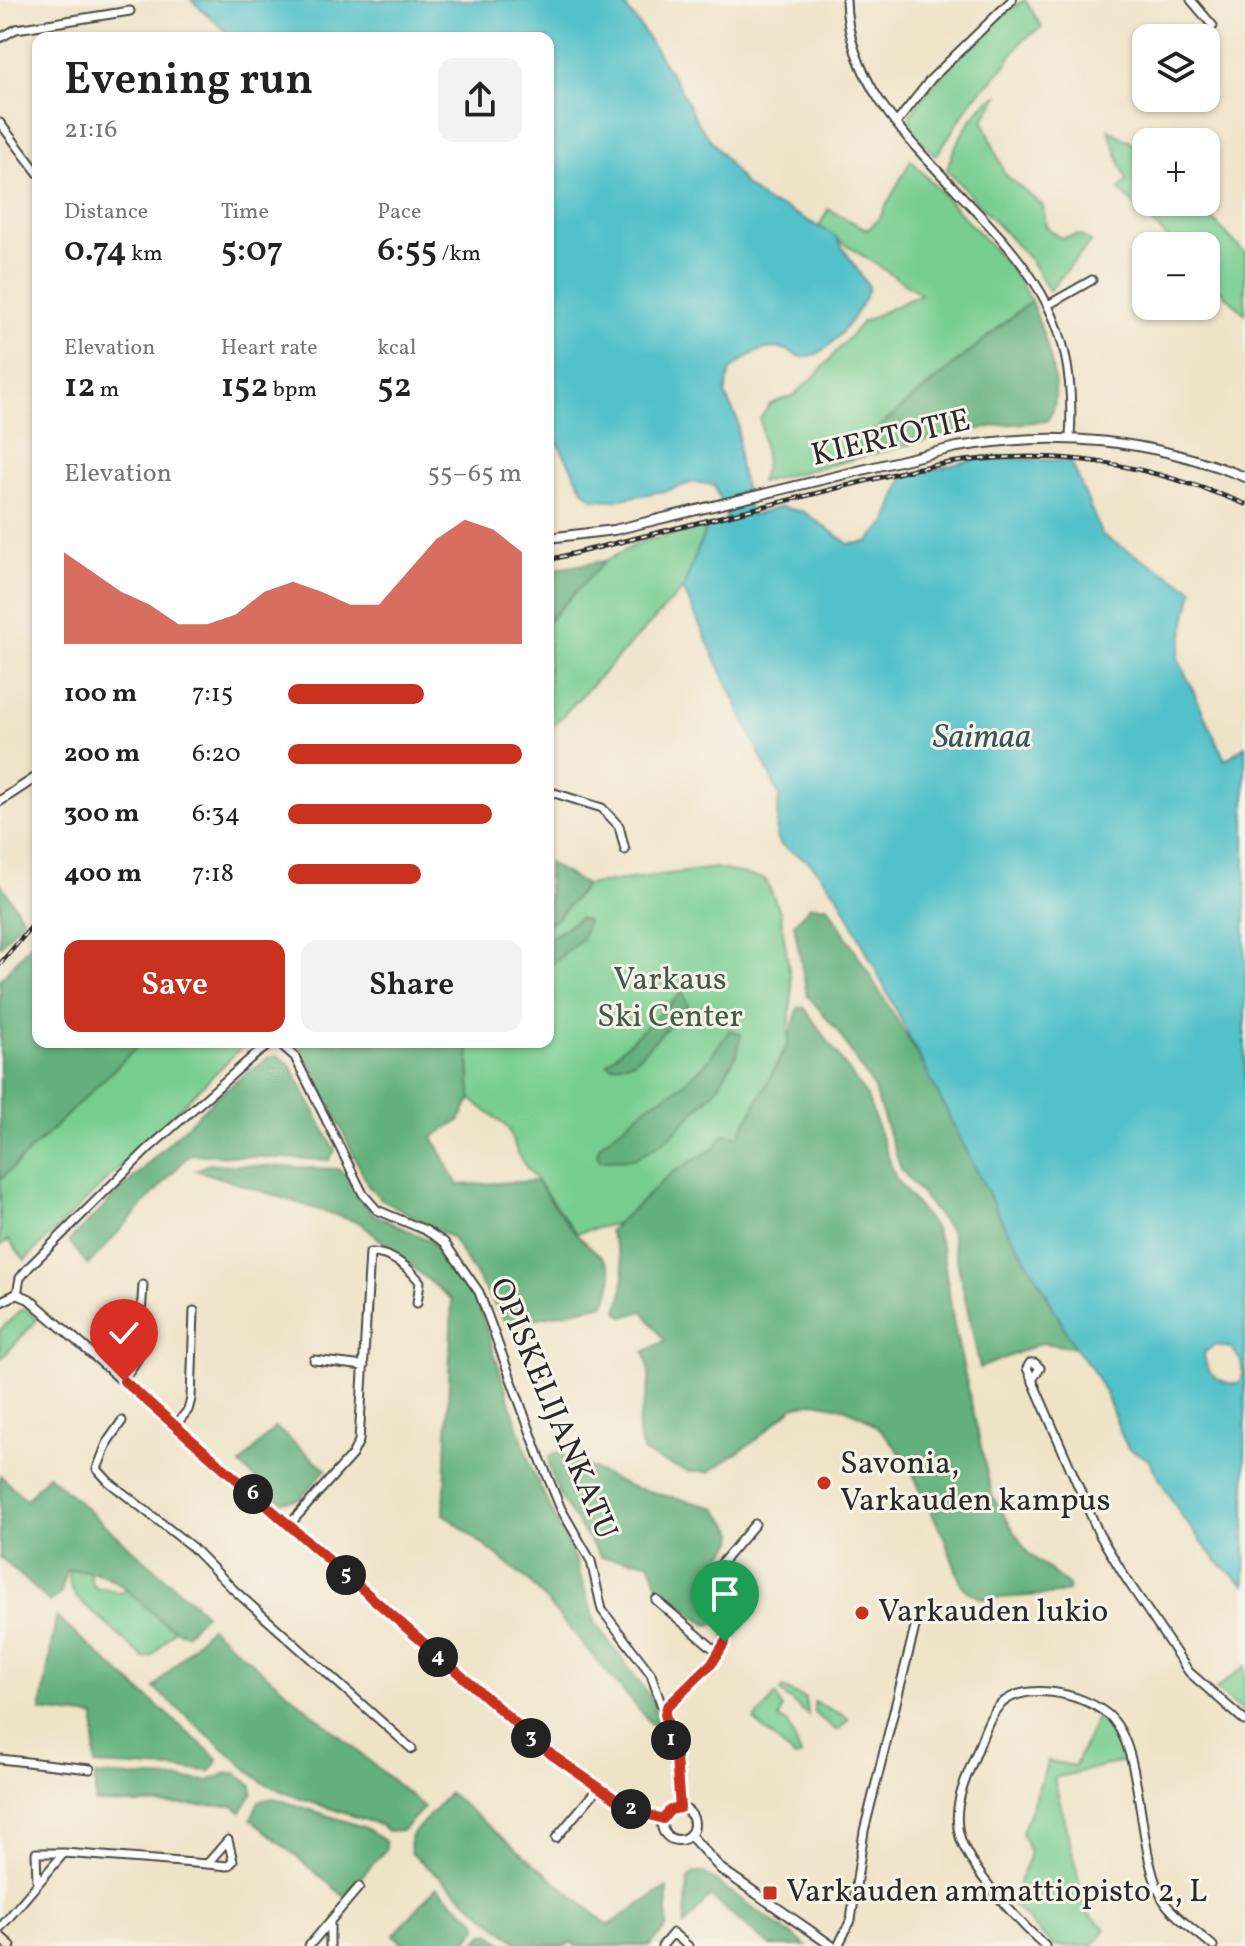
<!DOCTYPE html>
<meta charset="utf-8">
<style>
:root{--surface:#fff;--page:#f2f2f2;--text:#222;--muted:#767676;--accent:#c8321e}
body{margin:0;font-family:Vollkorn,serif;background:var(--page);color:var(--text);height:100vh;display:flex;flex-direction:column;font-size:30px;white-space:nowrap}
*{box-sizing:border-box;margin:0}
p{font-size:26px;color:var(--muted)}
.icon{flex:none;width:44px;height:44px;fill:none;stroke:currentColor;stroke-width:2;stroke-linecap:round;stroke-linejoin:round}
.map{position:relative;flex:1;overflow:hidden}
.sheet{position:absolute;left:32px;top:32px;width:522px;height:1016px;display:flex;flex-direction:column;background:var(--surface);border-radius:16px;box-shadow:0 2px 6px #0004}
.sheet>*{flex:none}
.tools{position:absolute;left:1132px;top:24px;display:grid;gap:16px}
.tools a{display:grid;place-items:center;width:88px;height:88px;border-radius:16px;background:var(--surface);box-shadow:0 2px 6px #0004;font-size:40px}
.pin{position:absolute;display:grid;place-items:center;width:68px;height:68px;color:#fff;margin:-82px -34px;border-radius:50% 50% 50% 0;rotate:-45deg;box-shadow:0 0 8px #0007}
.pin .icon{rotate:45deg}
.km{position:absolute;width:40px;height:40px;margin:-20px;border-radius:50%;background:#222;color:#fff;font-size:22px;line-height:40px;text-align:center}
.round{display:grid;place-items:center;flex:none;width:84px;height:84px;border-radius:16px;background:var(--page)}
.headline{display:flex;align-items:center;justify-content:space-between;height:136px;padding:0 32px}
h1{font-size:44px;font-weight:600;line-height:60px}
.stats{display:grid;grid-template-columns:repeat(3,1fr);gap:12px;height:136px;padding:8px 32px}
.stats div{display:grid;align-content:center}
.stats b{font-size:34px;font-weight:600}
.stats small{font-size:22px;font-weight:400}
.stats p{font-size:22px}
.chart{height:224px;padding:16px 32px}
.chart p{display:flex;justify-content:space-between}
.chart svg{width:100%;height:144px;margin-top:8px;fill:var(--accent);opacity:.7}
.cta{display:flex;gap:16px;margin-top:auto;padding:16px 32px}
.cta a{flex:1;height:92px;border-radius:16px;background:var(--accent);color:#fff;font-size:32px;font-weight:600;line-height:92px;text-align:center}
.cta a+a{background:var(--page);color:var(--text)}
ul{padding:0 32px;list-style:none;font-size:26px}
li{display:grid;grid-template-columns:128px 96px 1fr;align-items:center;height:60px}
li i{height:20px;border-radius:10px;background:var(--accent)}
.map>svg:first-child{display:block}
.green{fill:#78ce91;stroke:#527c5e;stroke-width:2}
.forest{fill:#62b17b;stroke:#466e53;stroke-width:2}
.water{fill:#53c1c9;stroke:#3f767a;stroke-width:2;fill-rule:evenodd}
.lines{fill:none;stroke-linecap:round;stroke-linejoin:round}
.minor-casing{stroke:#484742;stroke-width:11}
.tertiary-casing{stroke:#484742;stroke-width:12}
.secondary-casing{stroke:#484742;stroke-width:13}
.minor{stroke:#fff;stroke-width:7}
.tertiary{stroke:#fff;stroke-width:8}
.secondary{stroke:#fce5cf;stroke-width:9}
.rail-casing{stroke:#2b2b2b;stroke-width:5}
.rail{stroke:#f7f3e8;stroke-width:2;stroke-dasharray:6;stroke-linecap:butt}
.route-casing{stroke:#fff;stroke-width:16}
.route{stroke:#c8321e;stroke-width:10}
.poi-dot{fill:#c8321e;stroke:#f7f3e8;stroke-width:3}
.labels{text-anchor:middle;dominant-baseline:central;stroke-width:6;stroke-linejoin:round;paint-order:stroke}
.street-label{font-size:32px;fill:#2b2b2b;stroke:#f7f3e8}
.park-label{font-size:32px;fill:#425c4a;stroke:#f7f3e8}
.poi-label{font-size:32px;fill:#2b2b2b;stroke:#f7f3e8;text-anchor:start}
.water-label{font-size:34px;font-style:italic;fill:#37585a;stroke:#f7f3e8}
</style>
<div class="map">
<svg width="1245" height="1946" viewBox="0 0 1245 1946">
<rect width="100%" height="100%" fill="#f7f3e8"/>
<filter id="ink" filterUnits="userSpaceOnUse"><feTurbulence type="fractalNoise" baseFrequency=".0125" numOctaves="2"/><feDisplacementMap in="SourceGraphic" scale="16" xChannelSelector="R" yChannelSelector="G"/><feConvolveMatrix kernelMatrix="1 2 1 2 8 2 1 2 1" color-interpolation-filters="sRGB"/></filter>
<filter id="wash" filterUnits="userSpaceOnUse"><feTurbulence type="fractalNoise" baseFrequency=".006" numOctaves="4" result="noise"/><feDisplacementMap in="SourceGraphic" scale="32" xChannelSelector="R" yChannelSelector="G"/><feGaussianBlur stdDeviation="1.8" result="paint"/><feColorMatrix in="noise" values="0 0 0 0 0 0 0 0 0 0 0 0 0 0 0 0 0 1.4 0 .05"/><feComposite in="paint" operator="in"/></filter>
<g filter="url(#wash)">
<rect width="100%" height="100%" fill="#efe3c7"/>
<path class="green" d="M 1025,0 L 1042,27 L 1022,41 L 1000,72 L 974,98 L 936,156 L 912,131 L 910,115 C 936,79 987,20 1025,0 Z
M 999,96 L 983,120 L 1005,175 L 1043,206 L 1046,226 L 1060,238 L 1079,235 L 1091,242 L 1049,291 L 1031,261 L 947,170 C 952,148 977,101 999,96 Z
M 1108,129 L 1146,151 L 1146,202 L 1196,202 L 1245,253 L 1245,314 L 1206,276 L 1206,246 L 1176,246 L 1119,190 L 1127,181 Z
M 911,160 L 1010,267 L 1031,301 L 834,464 L 760,482 L 766,463 L 760,419 L 770,404 L 794,395 L 818,373 L 862,322 L 921,294 L 819,227 L 828,209 L 868,230 L 880,217 Z
M 706,528 L 683,589 L 548,731 L 548,621 L 605,561 L 643,541 Z
M 715,868 L 765,879 L 780,911 L 792,989 L 788,1044 L 739,1136 L 724,1134 L 715,1148 L 672,1173 L 618,1223 L 576,1233 L 519,1157 L 508,1128 L 471,1099 L 468,1042 L 548,1042 L 548,923 L 556,919 L 586,885 Z
M 142,1042 L 247,1042 L 25,1260 L 9,1240 L 0,1246 L 0,1180 Z
M 26,1309 L 37,1320 L 0,1360 L 0,1330 L 20,1311 Z
M 87,1570 L 91,1576 L 91,1582 L 97,1589 L 103,1588 L 122,1593 L 127,1590 L 174,1630 L 152,1656 L 144,1658 L 76,1597 L 70,1585 L 69,1571 Z
M 1245,1666 L 1245,1713 L 1216,1689 Z
M 783,1688 L 806,1699 L 808,1715 L 780,1692 Z
M 776,1695 L 782,1708 L 779,1719 L 788,1723 L 801,1756 L 795,1758 L 754,1720 Z
M 814,1702 L 847,1717 L 848,1720 L 837,1731 L 814,1713 Z
M 1098,1714 L 1115,1730 L 1125,1761 L 1054,1778 L 1087,1913 L 1106,1929 L 1092,1946 L 1053,1946 L 1011,1903 L 1030,1853 L 1022,1833 L 1048,1761 L 1075,1766 Z"/>
<path class="forest" d="M 1031,301 C 1041,326 1070,400 1046,421 L 1001,425 L 943,436 L 834,464 Z
M 605,561 L 548,621 L 548,570 Z
M 548,863 L 586,885 L 556,919 L 548,923 Z
M 0,882 L 23,919 L 0,946 Z
M 810,906 L 828,906 L 925,1067 L 1002,1221 L 1039,1280 L 1075,1348 L 1042,1343 L 980,1368 L 951,1232 L 901,1169 L 873,1087 L 837,1030 L 807,995 L 794,924 Z
M 579,918 L 587,920 L 582,939 L 548,967 L 548,940 Z
M 38,935 L 38,1042 L 142,1042 L 0,1180 L 0,980 Z
M 683,992 L 688,1007 L 634,1061 L 612,1066 L 607,1063 Z
M 804,1007 L 867,1097 L 896,1179 L 934,1227 L 942,1248 L 954,1326 L 992,1496 L 1028,1553 L 1069,1586 L 1068,1591 L 1059,1594 L 982,1599 L 968,1591 L 961,1584 L 944,1537 L 922,1494 L 908,1462 L 882,1431 L 860,1415 L 841,1407 L 815,1402 L 793,1407 L 756,1440 L 709,1472 L 689,1472 L 660,1461 L 643,1451 C 641,1444 637,1434 638,1427 C 642,1398 657,1385 644,1352 L 665,1341 L 643,1311 L 624,1317 L 618,1311 C 628,1271 626,1268 609,1231 L 672,1173 L 715,1148 L 724,1134 L 739,1136 L 788,1044 L 798,1008 Z
M 730,1030 L 741,1034 L 737,1054 L 716,1090 L 669,1138 L 634,1159 L 600,1160 L 597,1154 L 600,1145 L 649,1105 L 677,1089 L 706,1063 Z
M 293,1042 L 468,1042 L 471,1099 L 459,1121 L 433,1137 L 458,1185 L 536,1181 C 549,1198 561,1216 575,1232 C 599,1260 624,1259 605,1304 L 507,1325 L 452,1238 L 380,1198 L 369,1187 L 306,1055 Z
M 277,1055 L 290,1065 L 335,1151 L 329,1160 L 190,1154 L 88,1265 L 69,1241 L 219,1094 L 268,1058 Z
M 208,1164 L 338,1169 L 348,1177 L 363,1202 L 373,1214 L 429,1240 L 462,1276 L 476,1297 L 532,1470 L 575,1559 L 596,1624 L 653,1701 L 658,1721 L 652,1725 L 528,1580 L 444,1514 L 452,1300 L 360,1223 L 196,1170 Z
M 275,1427 L 326,1469 L 300,1499 L 282,1502 L 240,1465 Z
M 557,1452 L 628,1486 L 716,1508 L 735,1532 L 734,1541 L 709,1571 L 718,1618 L 714,1624 L 707,1625 L 659,1588 L 649,1562 L 601,1557 C 584,1532 546,1486 549,1456 Z
M 0,1475 L 26,1500 L 48,1475 L 205,1613 L 186,1634 C 139,1618 128,1565 67,1570 L 61,1593 L 50,1602 L 0,1557 Z
M 56,1617 L 218,1759 L 211,1771 L 95,1765 L 95,1717 L 41,1711 Z
M 210,1627 L 424,1807 L 403,1830 L 387,1831 L 381,1825 L 295,1797 L 262,1782 L 154,1688 Z
M 227,1773 L 236,1773 L 252,1786 L 253,1792 L 241,1812 L 234,1806 L 95,1803 L 95,1775 L 209,1781 Z
M 449,1793 L 608,1925 L 667,1887 L 667,1927 L 650,1946 L 576,1946 L 570,1942 L 566,1946 L 521,1946 L 411,1853 L 410,1837 Z
M 274,1798 L 366,1828 L 385,1841 L 386,1849 L 344,1896 L 251,1819 L 259,1801 Z
M 694,1873 L 704,1873 L 807,1946 L 770,1946 L 710,1896 L 684,1926 L 688,1879 Z
M 436,1887 L 477,1921 L 478,1927 L 463,1946 L 406,1946 L 394,1935 Z
M 490,1933 L 506,1946 L 473,1946 L 482,1935 Z"/>
<path class="water" d="M 191,0 L 620,0 L 640,26 L 678,85 L 698,123 L 745,185 L 768,203 L 785,208 L 835,236 L 869,287 C 863,307 828,360 803,357 C 798,357 791,351 786,350 C 763,343 746,357 730,371 L 725,394 L 738,421 L 739,464 L 751,516 L 780,507 L 804,512 L 849,544 L 868,542 L 887,522 L 903,477 L 985,457 L 1071,461 L 1102,535 L 1193,589 L 1178,658 L 1225,760 L 1245,746 L 1245,1585 L 1216,1560 L 1182,1517 L 1148,1459 L 1128,1448 L 1122,1436 L 1105,1392 L 1090,1366 L 1075,1348 L 1039,1280 L 1002,1221 L 839,897 L 811,863 L 781,845 L 776,835 L 779,795 L 683,589 L 706,528 L 722,523 L 727,517 L 714,485 L 694,482 L 669,490 L 615,500 L 593,499 L 584,491 L 552,432 L 548,421 L 548,38 L 233,38 ZM 1214,1345 L 1231,1348 L 1241,1361 L 1243,1375 L 1238,1384 C 1218,1383 1205,1373 1204,1353 Z"/>
</g>
<g filter="url(#ink)">
<g class="lines">
<defs>
<path id="minor" d="M 846,0 C 849,129 995,198 1048,306 C 1068,345 1073,393 1070,437
M 1191,0 L 1213,26
M 0,38 L 16,29 L 130,11
M 897,122 L 931,79 L 1012,0
M 0,123 L 38,173
M 1048,305 L 1092,280
M 548,791 L 602,808 L 619,826 L 625,850
M 278,1042 L 295,1057 L 363,1194 L 377,1210 L 425,1230 L 444,1242 L 479,1292 L 540,1458 L 561,1509 L 591,1561 L 602,1610 L 651,1674 L 661,1704 L 666,1710
M 17,1294 L 20,1278 L 29,1267 L 148,1149 L 251,1058 L 273,1042
M 314,1360 L 364,1366
M 1032,1380 L 1040,1368 L 1035,1363 L 1030,1363 L 1027,1368 L 1099,1534 L 1125,1577 L 1189,1672 L 1245,1721
M 123,1381 L 138,1358 L 143,1285
M 122,1421 L 108,1441 L 97,1469 L 109,1482 L 192,1547 L 234,1590 L 412,1749
M 175,1426 L 188,1410 L 191,1399 L 194,1311
M 289,1525 L 352,1455 L 359,1441 L 370,1253 C 389,1252 409,1267 420,1282 L 417,1303
M 656,1600 L 720,1654
M 0,1759 L 90,1769
M 680,1808 L 676,1758 L 666,1721 L 667,1707 L 720,1654 L 726,1633 L 718,1578 L 721,1564 L 755,1524
M 556,1838 L 599,1787
M 37,1881 L 36,1853 L 64,1853
M 0,1928 L 64,1853 L 207,1864 L 228,1866 L 233,1861 L 228,1840 L 207,1864
M 309,1946 L 359,1887
M 330,1946 L 330,1922
M 662,1946 L 673,1933 L 688,1946
M 838,1946 L 851,1920 L 864,1831 L 915,1627
M 1045,1946 C 1018,1921 971,1871 960,1837 C 952,1811 963,1784 973,1761 C 981,1744 986,1720 999,1706 C 1024,1680 1080,1693 1106,1713 C 1146,1743 1135,1853 1164,1901 C 1173,1916 1200,1934 1213,1946"/>
<path id="tertiary" d="M 548,538 L 614,530 L 957,447 C 1058,430 1149,439 1245,477
M 0,801 L 38,776
M 0,1302 L 17,1294 L 29,1299 L 552,1755 L 630,1809 L 663,1819
M662 1824a16 16 0 1 1 32 0a16 16 0 1 1-32 0Z
M 690,1835 L 721,1869 L 832,1946"/>
<path id="secondary" d="M 0,1937 L 10,1946"/>
</defs>
<use href="#minor" class="minor-casing"/>
<use href="#tertiary" class="tertiary-casing"/>
<use href="#secondary" class="secondary-casing"/>
<use href="#minor" class="minor"/>
<use href="#tertiary" class="tertiary"/>
<use href="#secondary" class="secondary"/>
<defs>
<path id="rail" d="M 548,560 L 914,469 C 1037,445 1129,457 1245,504
M 0,964 L 38,919"/>
</defs>
<use href="#rail" class="rail-casing"/>
<use href="#rail" class="rail"/>
</g>
</g>
<g class="lines" filter="url(#ink)">
<defs>
<path id="route" d="M 124,1381 L 552,1755 L 630,1809 L 663,1819 L 670,1810 L 680,1808 L 676,1758 L 665,1714 L 667,1707 L 713,1662 L 725,1642"/>
</defs>
<use href="#route" class="route-casing"/>
<use href="#route" class="route"/>
</g>
<g class="poi-dot">
<circle cx="824" cy="1483" r="8"/>
<circle cx="862" cy="1613" r="8"/>
<rect x="762" y="1885" width="16" height="16" rx="4"/>
</g>
<g class="labels">
<g class="street-label">
<text transform="translate(891 439) rotate(-13)">KIERTOTIE</text>
<text transform="translate(552 1409) rotate(67)">OPISKELIJANKATU</text>
</g>
<g class="park-label">
<text x="670" y="981">Varkaus<tspan x="670" dy="37">Ski Center</tspan></text>
</g>
<g class="poi-label">
<text x="840" y="1465">Savonia,<tspan x="840" dy="37">Varkauden kampus</tspan></text>
<text x="878" y="1613">Varkauden lukio</text>
<text x="786" y="1893">Varkauden ammattiopisto 2, L</text>
</g>
<g class="water-label">
<text x="982" y="738">Saimaa</text>
</g>
</g>
</svg>
<div class="tools">
<a><svg class="icon" aria-label="layers" viewBox="0 0 24 24"><path d="M12 4l9 5-9 5-9-5zM3 14l9 5 9-5"/></svg></a>
<a>+</a>
<a>−</a>
</div>
<div class="pin" style="left:725px;top:1642px;background:#1e9e55"><svg class="icon" aria-label="arrive" viewBox="0 0 24 24"><path d="M6 21V4h12l-3 4 3 4H6"/></svg></div>
<div class="pin" style="left:124px;top:1381px;background:#d93025"><svg class="icon" aria-label="check" viewBox="0 0 24 24"><path d="M5 12l5 5 9-10"/></svg></div>
<b class="km" style="left:671px;top:1740px">1</b>
<b class="km" style="left:631px;top:1809px">2</b>
<b class="km" style="left:531px;top:1738px">3</b>
<b class="km" style="left:438px;top:1657px">4</b>
<b class="km" style="left:346px;top:1575px">5</b>
<b class="km" style="left:253px;top:1494px">6</b>
<section class="sheet">
<div class="headline"><div><h1>Evening run</h1><p>21:16</p></div><a class="round"><svg class="icon" aria-label="share" viewBox="0 0 24 24"><path d="M12 15V3M7 8l5-5 5 5M5 13v7h14v-7"/></svg></a></div>
<div class="stats">
<div><p>Distance</p><b>0.74<small> km</small></b></div>
<div><p>Time</p><b>5:07</b></div>
<div><p>Pace</p><b>6:55<small> /km</small></b></div>
</div>
<div class="stats">
<div><p>Elevation</p><b>12<small> m</small></b></div>
<div><p>Heart rate</p><b>152<small> bpm</small></b></div>
<div><p>kcal</p><b>52</b></div>
</div>
<div class="chart"><p><span>Elevation</span>55–65 m</p>
<svg viewBox="0 0 160 44" preserveAspectRatio="none"><path d="M0 44V16L10 22L20 28L30 32L40 38L50 38L60 35L70 28L80 25L90 28L100 32L110 32L120 22L130 12L140 6L150 9L160 16V44z"/></svg>
</div>
<ul>
<li><b>100 m</b>7:15<i style="width:58%"></i></li>
<li><b>200 m</b>6:20<i style="width:100%"></i></li>
<li><b>300 m</b>6:34<i style="width:87%"></i></li>
<li><b>400 m</b>7:18<i style="width:57%"></i></li>
</ul>
<div class="cta"><a>Save</a><a>Share</a></div>
</section>
</div>
